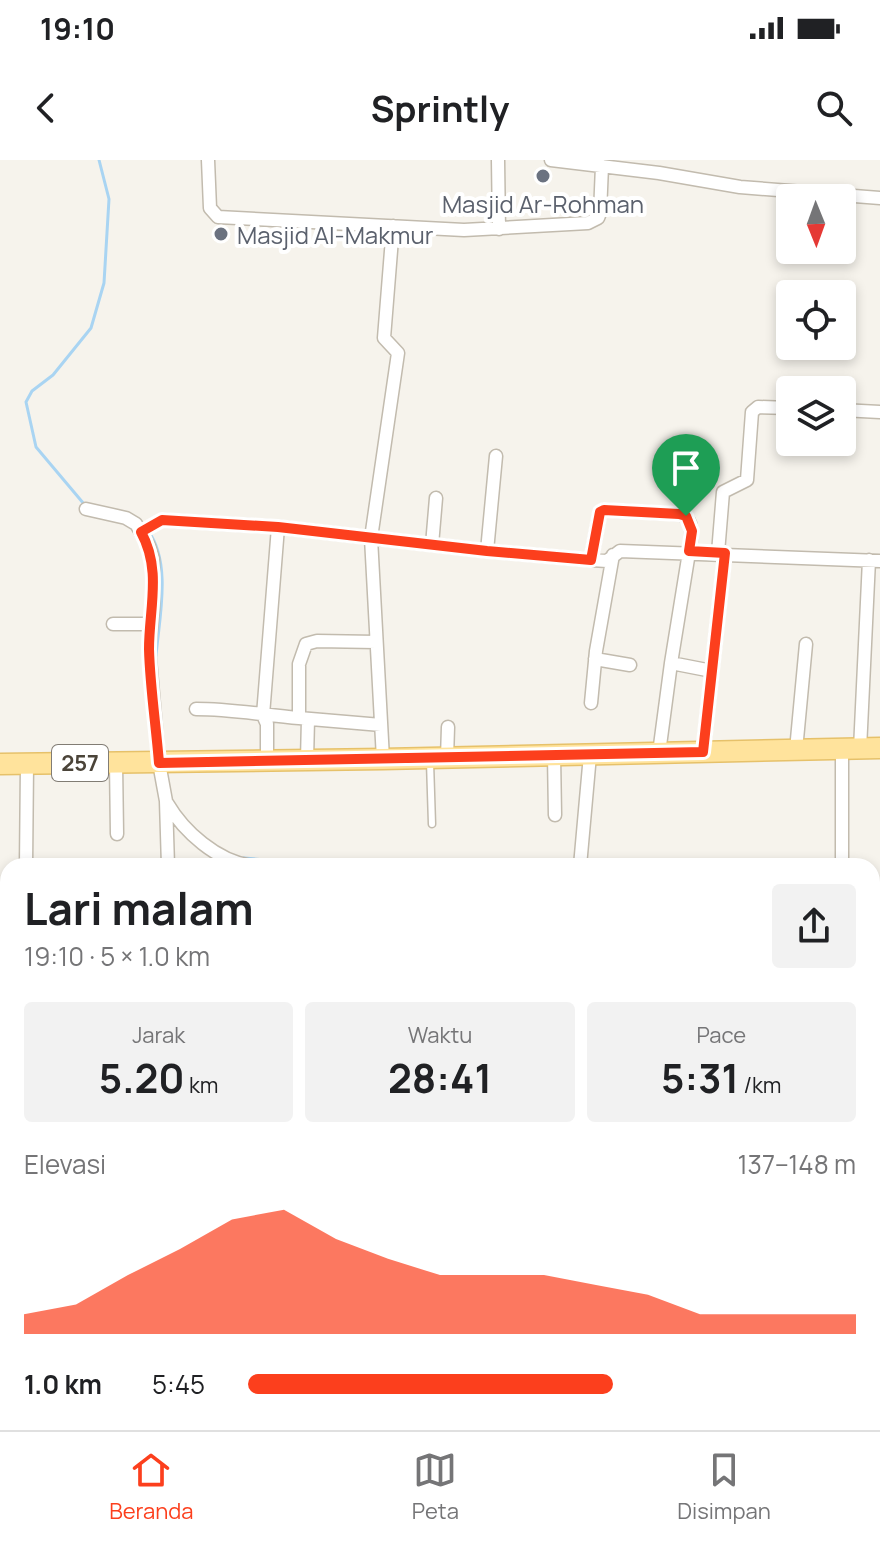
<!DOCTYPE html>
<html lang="id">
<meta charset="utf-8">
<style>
:root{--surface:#fff;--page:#f2f2f2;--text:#202124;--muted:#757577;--line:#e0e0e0;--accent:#fc3f1d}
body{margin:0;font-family:Manrope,sans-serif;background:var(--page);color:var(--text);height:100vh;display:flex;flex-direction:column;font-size:30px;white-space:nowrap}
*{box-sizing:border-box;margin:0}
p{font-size:26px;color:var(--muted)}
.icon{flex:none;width:44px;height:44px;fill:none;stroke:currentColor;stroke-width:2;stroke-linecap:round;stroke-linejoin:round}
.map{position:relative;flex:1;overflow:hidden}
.side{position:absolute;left:0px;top:698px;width:880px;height:572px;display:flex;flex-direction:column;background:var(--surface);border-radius:24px 24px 0 0;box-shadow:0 4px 12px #0003}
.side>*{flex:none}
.needle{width:52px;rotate:179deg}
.controls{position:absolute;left:776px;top:24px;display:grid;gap:16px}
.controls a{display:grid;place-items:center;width:80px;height:80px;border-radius:8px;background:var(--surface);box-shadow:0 4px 12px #0003;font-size:40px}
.pin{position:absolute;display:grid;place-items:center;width:68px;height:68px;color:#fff;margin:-82px -34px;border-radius:50% 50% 50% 0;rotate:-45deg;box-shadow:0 0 8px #0007}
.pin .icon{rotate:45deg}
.round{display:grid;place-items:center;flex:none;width:84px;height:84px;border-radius:8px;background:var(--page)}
.head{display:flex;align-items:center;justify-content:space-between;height:136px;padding:0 24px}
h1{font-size:44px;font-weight:700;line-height:60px}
.metrics{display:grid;grid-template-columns:repeat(3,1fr);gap:12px;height:136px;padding:8px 24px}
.metrics div{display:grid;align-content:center;border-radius:8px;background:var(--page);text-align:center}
.metrics b{font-size:40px;font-weight:700}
.metrics small{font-size:22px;font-weight:400}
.metrics p{font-size:22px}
.chart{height:224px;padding:16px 24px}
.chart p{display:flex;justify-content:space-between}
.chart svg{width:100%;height:144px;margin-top:8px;fill:var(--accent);opacity:.7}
ul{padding:0 24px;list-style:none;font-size:26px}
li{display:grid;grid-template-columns:128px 96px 1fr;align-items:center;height:60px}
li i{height:20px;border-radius:10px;background:var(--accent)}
.status{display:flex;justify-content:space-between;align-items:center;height:56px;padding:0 40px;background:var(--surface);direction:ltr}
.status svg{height:22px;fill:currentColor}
header{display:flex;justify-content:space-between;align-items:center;height:104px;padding:0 24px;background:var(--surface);font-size:36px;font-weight:700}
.dock{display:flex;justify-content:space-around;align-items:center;height:112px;border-top:2px solid var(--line);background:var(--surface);font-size:22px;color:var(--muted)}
.dock a{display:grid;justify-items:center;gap:4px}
.dock .selected{color:var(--accent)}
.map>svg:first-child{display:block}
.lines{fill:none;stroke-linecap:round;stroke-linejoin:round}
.stream{stroke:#a9d4f2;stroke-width:3}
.building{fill:#d8cfc1}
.lane-casing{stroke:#c2bbae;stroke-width:9}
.street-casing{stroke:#c2bbae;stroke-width:15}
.primary-casing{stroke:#e6c16a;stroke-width:23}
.lane{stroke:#fff;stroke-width:6}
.street{stroke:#fff;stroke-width:12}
.primary{stroke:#ffe39c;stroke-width:20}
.route-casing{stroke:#fff;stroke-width:16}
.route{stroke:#fc3f1d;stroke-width:10}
.worship-dot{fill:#6b7280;stroke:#fff;stroke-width:3}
.labels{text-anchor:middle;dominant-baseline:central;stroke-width:8;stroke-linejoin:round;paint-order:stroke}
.shield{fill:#fff;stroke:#817c74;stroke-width:2}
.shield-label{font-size:22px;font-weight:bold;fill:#4b4439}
.worship-label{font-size:24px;fill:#5b616d;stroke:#fff}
</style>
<div class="status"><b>19:10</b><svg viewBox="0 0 49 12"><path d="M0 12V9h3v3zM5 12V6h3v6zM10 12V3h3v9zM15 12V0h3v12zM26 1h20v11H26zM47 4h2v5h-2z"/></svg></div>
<header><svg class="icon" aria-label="back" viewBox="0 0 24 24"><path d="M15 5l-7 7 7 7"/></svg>Sprintly<svg class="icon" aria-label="search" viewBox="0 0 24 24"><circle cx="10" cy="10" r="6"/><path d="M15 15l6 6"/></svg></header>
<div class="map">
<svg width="880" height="1270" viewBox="0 0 880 1270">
<rect width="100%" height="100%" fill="#f6f3ec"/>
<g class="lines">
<path class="stream" d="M 84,344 L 36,287 L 26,242 L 32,231 L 53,215 L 91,168 L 104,123 L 109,39 L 99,0
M 148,371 C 172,403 159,459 156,496
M 244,698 L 330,706"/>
</g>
<path class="building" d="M 655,1262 L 712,1262 L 717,1270 L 653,1270 Z
M 769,1262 L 850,1262 L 855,1270 L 767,1270 Z"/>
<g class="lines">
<defs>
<path id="lane" d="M 430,602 L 432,664"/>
<path id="street" d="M 208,0 L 210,48 L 218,57 L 464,70 L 588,63 L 598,58 L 600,53 L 602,6
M 498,0 L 499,69
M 551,0 L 659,13 L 740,27 L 880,38
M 842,250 L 880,252
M 86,349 L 126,358 L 136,364 L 149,386 L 153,399 L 153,449 L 149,488 L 159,603 L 166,641 L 168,706
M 141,372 L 162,360 L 278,367 L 487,391 L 591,400 L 607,401 L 620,391 L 880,401
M 432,385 L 436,338
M 487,391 L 496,296
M 718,393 L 723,332 L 747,320 L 752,252 L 758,247 L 790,248
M 591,400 L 600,352 L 604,350 L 679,354 C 692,358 692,368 691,380 L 671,503 L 659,593
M 113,464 L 151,464
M 376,482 L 317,481 L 306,484 L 299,504 L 299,558 L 381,565
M 595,499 L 630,505
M 671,503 L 712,511
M 591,543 L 596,491 L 613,395
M 196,549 C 231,549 264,555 299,558
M 860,589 L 869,400
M 796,590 L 806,484
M 703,592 L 725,393
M 554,595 L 555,655
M 447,598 L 448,567
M 383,599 L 371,378 L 398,193 L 384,178 L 393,66
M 307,600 L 308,559
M 267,601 L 267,564 L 263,555 L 278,367
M 116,603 L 117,674
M 167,643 C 184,672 217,701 251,706
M 26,706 L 27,604
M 580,706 L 590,595
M 842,706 L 842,589
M 0,744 L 8,744
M 872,782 L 880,783
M 0,809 L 7,782
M 872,823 L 880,823
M 872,833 L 880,834
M 0,872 L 8,874
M 5,926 L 8,908
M 0,979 L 8,980
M 0,1242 L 8,1244
M 74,1262 L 103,1270
M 721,1262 L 749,1270
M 859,1262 L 880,1268
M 535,1263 L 535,1262
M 425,1270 L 428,1262
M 644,1270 L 646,1262
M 758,1270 L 760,1262"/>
<path id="primary" d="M 0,604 L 383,599 L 880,588"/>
</defs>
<use href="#lane" class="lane-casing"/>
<use href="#street" class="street-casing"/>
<use href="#primary" class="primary-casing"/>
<use href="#lane" class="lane"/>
<use href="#street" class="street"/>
<use href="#primary" class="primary"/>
</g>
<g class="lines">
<defs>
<path id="route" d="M 604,350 L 679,354 L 686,356 L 692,371 L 689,391 L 725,393 L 703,592 L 159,603 C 156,565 150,527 149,489 C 149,449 162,410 141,372 L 162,360 L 278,367 L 487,391 L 591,400 L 600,352 Z"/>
</defs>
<use href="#route" class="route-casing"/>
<use href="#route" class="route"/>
</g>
<g class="worship-dot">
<circle cx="543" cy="16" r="8"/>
<circle cx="221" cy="74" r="8"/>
</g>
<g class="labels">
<rect class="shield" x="52" y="585" width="56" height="36" rx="6"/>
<g class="shield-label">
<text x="80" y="603">257</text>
</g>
<g class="worship-label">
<text x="543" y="43">Masjid Ar-Rohman</text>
<text x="237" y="74" text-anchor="start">Masjid Al-Makmur</text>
</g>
</g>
</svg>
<div class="controls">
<a><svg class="needle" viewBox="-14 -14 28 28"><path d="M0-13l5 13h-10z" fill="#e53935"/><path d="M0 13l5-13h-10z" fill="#757577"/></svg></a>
<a><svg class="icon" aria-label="locate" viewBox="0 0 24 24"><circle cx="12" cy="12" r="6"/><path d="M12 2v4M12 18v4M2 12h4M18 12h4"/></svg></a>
<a><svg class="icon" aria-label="layers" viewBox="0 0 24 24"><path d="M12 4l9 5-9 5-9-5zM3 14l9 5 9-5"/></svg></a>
</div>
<div class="pin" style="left:686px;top:356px;background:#1e9e55"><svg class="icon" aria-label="arrive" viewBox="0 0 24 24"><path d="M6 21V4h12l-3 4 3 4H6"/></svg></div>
<section class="side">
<div class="head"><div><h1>Lari malam</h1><p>19:10 · 5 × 1.0 km</p></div><a class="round"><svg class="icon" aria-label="share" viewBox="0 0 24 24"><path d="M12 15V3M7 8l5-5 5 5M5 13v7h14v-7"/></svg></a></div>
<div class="metrics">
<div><p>Jarak</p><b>5.20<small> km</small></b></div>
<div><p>Waktu</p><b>28:41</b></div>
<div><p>Pace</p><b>5:31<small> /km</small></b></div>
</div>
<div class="chart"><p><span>Elevasi</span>137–148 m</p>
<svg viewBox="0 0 160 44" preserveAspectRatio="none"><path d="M0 44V38L10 35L20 26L30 18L40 9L50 6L60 15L70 21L80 26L90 26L100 26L110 29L120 32L130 38L140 38L150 38L160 38V44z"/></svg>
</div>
<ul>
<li><b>1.0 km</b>5:45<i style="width:60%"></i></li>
</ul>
</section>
</div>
<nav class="dock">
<a class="selected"><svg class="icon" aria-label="home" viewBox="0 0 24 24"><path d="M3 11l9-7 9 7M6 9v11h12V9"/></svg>Beranda</a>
<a><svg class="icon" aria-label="map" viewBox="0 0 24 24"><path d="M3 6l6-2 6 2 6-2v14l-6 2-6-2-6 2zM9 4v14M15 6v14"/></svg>Peta</a>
<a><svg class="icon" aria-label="saved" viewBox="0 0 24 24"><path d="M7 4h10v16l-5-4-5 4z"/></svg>Disimpan</a>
</nav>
